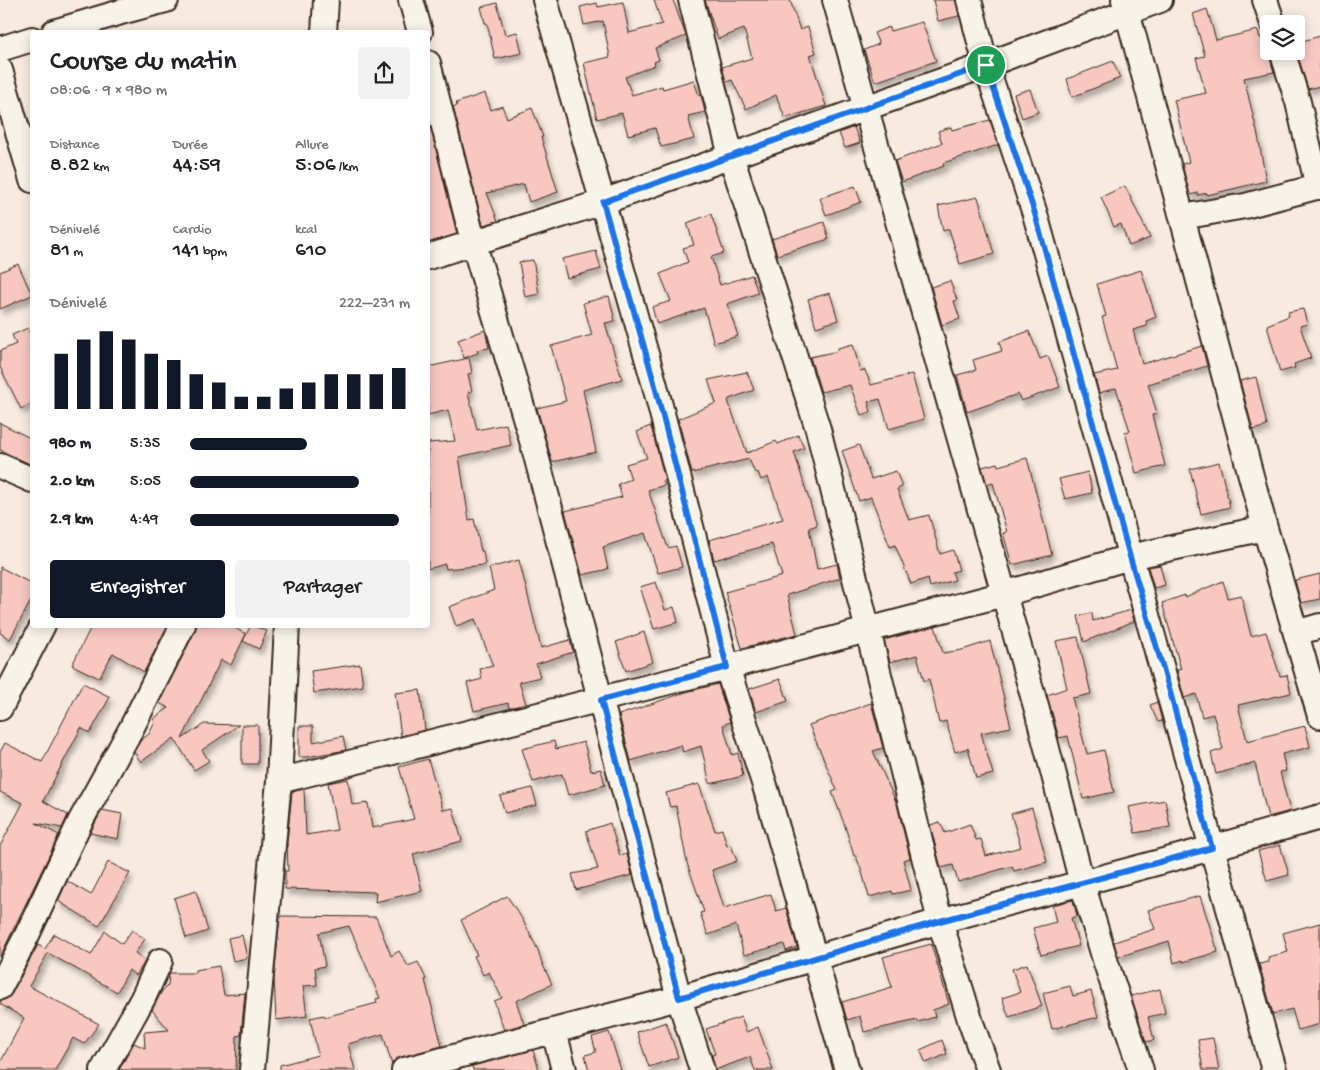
<!DOCTYPE html>
<html lang="fr">
<meta charset="utf-8">
<style>
:root{--surface:#fff;--page:#f2f2f2;--text:#202124;--muted:#757577;--accent:#111827}
body{margin:0;font-family:"Gochi Hand",sans-serif;background:var(--page);color:var(--text);height:100vh;display:flex;flex-direction:column;font-size:19px;white-space:nowrap}
*{box-sizing:border-box;margin:0}
p{font-size:16px;color:var(--muted)}
.icon{flex:none;width:28px;height:28px;fill:none;stroke:currentColor;stroke-width:2;stroke-linecap:round;stroke-linejoin:round}
.map{position:relative;flex:1;overflow:hidden}
.sheet{position:absolute;left:30px;top:30px;width:400px;height:598px;display:flex;flex-direction:column;background:var(--surface);border-radius:5px;box-shadow:0 2px 12px #0003}
.sheet>*{flex:none}
.tools{position:absolute;left:1260px;top:15px;display:grid;gap:10px}
.tools a{display:grid;place-items:center;width:45px;height:45px;border-radius:5px;background:var(--surface);box-shadow:0 2px 12px #0003;font-size:25px}
.pin{position:absolute;display:grid;place-items:center;width:42px;height:42px;color:#fff;margin:-21px;border:2px solid #fff;border-radius:50%;box-shadow:0 1px 5px #0007}
.round{display:grid;place-items:center;flex:none;width:52px;height:52px;border-radius:5px;background:var(--page)}
.overview{display:flex;align-items:center;justify-content:space-between;height:85px;padding:0 20px}
h1{font-size:28px;font-weight:600;line-height:38px}
.stats{display:grid;grid-template-columns:repeat(3,1fr);gap:8px;height:85px;padding:5px 20px}
.stats div{display:grid;align-content:center}
.stats b{font-size:21px;font-weight:600}
.stats small{font-size:14px;font-weight:400}
.stats p{font-size:14px}
.chart{height:140px;padding:10px 20px}
.chart p{display:flex;justify-content:space-between}
.chart svg{width:100%;height:90px;margin-top:5px;stroke:var(--accent);stroke-width:6}
.button{display:flex;gap:10px;margin-top:auto;padding:10px 20px}
.button a{flex:1;height:58px;border-radius:5px;background:var(--accent);color:#fff;font-size:20px;font-weight:600;line-height:58px;text-align:center}
.button a+a{background:var(--page);color:var(--text)}
ul{padding:0 20px;list-style:none;font-size:16px}
li{display:grid;grid-template-columns:80px 60px 1fr;align-items:center;height:38px}
li i{height:12px;border-radius:6px;background:var(--accent)}
.map>svg:first-child{display:block}
.building{fill:#f7c7c0;stroke:#3b2a1e;filter:url(#shadow)}
.lines{fill:none;stroke-linecap:round;stroke-linejoin:round}
.minor-casing{stroke:#3b2a1e;stroke-width:28}
.minor{stroke:#f7f3e8;stroke-width:24}
.route-casing{stroke:#fff;stroke-width:10}
.route{stroke:#1a73e8;stroke-width:6}
</style>
<div class="map">
<svg width="1320" height="1070" viewBox="0 0 1320 1070">
<defs>
<filter id="shadow"><feDropShadow dx="3" dy="5.5" stdDeviation="2.5" flood-color="#0004"/></filter>
</defs>
<rect width="100%" height="100%" fill="#f7eae0"/>
<filter id="ink" filterUnits="userSpaceOnUse"><feTurbulence type="fractalNoise" baseFrequency=".02" numOctaves="2"/><feDisplacementMap in="SourceGraphic" scale="10" xChannelSelector="R" yChannelSelector="G"/><feConvolveMatrix kernelMatrix="1 2 1 2 8 2 1 2 1" color-interpolation-filters="sRGB"/></filter>
<g filter="url(#ink)">
<path class="building" d="M 654,0 L 673,0 L 686,36 L 655,48 L 659,60 L 654,62 L 655,65 L 625,77 L 632,95 L 662,86 L 663,89 L 694,80 L 699,96 L 701,95 L 705,112 L 688,116 L 694,139 L 661,147 L 655,128 L 628,135 L 622,113 L 597,119 L 584,63 L 610,57 L 603,21 L 584,25 L 580,7 L 597,3 L 598,7 L 623,2 L 629,33 L 662,24 Z
M 705,0 L 790,0 L 800,30 L 808,27 L 816,53 L 810,55 L 826,106 L 785,118 L 776,95 L 746,109 L 732,80 L 726,82 L 722,67 L 752,58 L 744,29 L 718,39 Z
M 933,0 L 956,0 L 959,16 L 938,21 Z
M 497,3 L 505,35 L 517,32 L 522,53 L 495,59 L 487,23 L 485,23 L 481,7 Z
M 1207,9 L 1216,40 L 1258,30 L 1260,38 L 1269,37 L 1269,55 L 1274,72 L 1244,78 L 1258,136 L 1266,181 L 1207,195 L 1207,193 L 1198,195 L 1198,193 L 1190,195 L 1182,164 L 1189,162 L 1174,100 L 1206,93 L 1196,58 L 1205,56 L 1193,14 Z
M 922,22 L 936,61 L 875,82 L 864,50 L 879,44 L 874,33 L 889,27 L 890,31 Z
M 1320,36 L 1320,86 L 1308,89 L 1296,50 L 1296,43 Z
M 1113,61 L 1120,78 L 1072,97 L 1067,79 Z
M 1030,89 L 1038,112 L 1022,118 L 1014,94 Z
M 485,93 L 491,110 L 502,106 L 507,118 L 532,108 L 543,137 L 541,137 L 558,192 L 529,202 L 524,184 L 487,193 L 498,221 L 483,225 L 453,107 L 457,106 L 456,103 Z
M 428,117 L 457,234 L 428,243 Z
M 990,120 L 998,145 L 943,163 L 944,166 L 902,182 L 895,161 L 942,143 L 938,131 L 951,127 L 952,130 Z
M 854,127 L 860,143 L 845,148 L 839,133 Z
M 855,186 L 861,202 L 826,215 L 820,198 Z
M 1125,186 L 1150,238 L 1129,246 L 1121,224 L 1114,227 L 1101,197 Z
M 978,197 L 994,254 L 960,264 L 949,229 L 943,231 L 938,206 Z
M 711,214 L 724,253 L 711,257 L 720,285 L 752,275 L 758,293 L 727,304 L 738,336 L 714,343 L 704,308 L 657,324 L 652,307 L 671,301 L 660,274 L 688,262 L 683,248 L 694,245 L 687,223 Z
M 824,222 L 829,239 L 777,255 L 772,239 Z
M 596,251 L 601,269 L 567,278 L 562,259 Z
M 533,260 L 539,294 L 525,297 L 519,262 Z
M 18,264 L 32,295 L 0,309 L 0,272 Z
M 1141,270 L 1156,317 L 1146,321 L 1147,326 L 1133,330 L 1142,364 L 1202,346 L 1207,366 L 1148,384 L 1157,413 L 1152,415 L 1165,466 L 1136,473 L 1125,432 L 1130,431 L 1116,388 L 1099,393 L 1094,375 L 1117,370 L 1102,317 L 1106,316 L 1097,284 Z
M 950,281 L 957,300 L 954,301 L 960,319 L 942,325 L 931,287 Z
M 830,293 L 838,320 L 816,327 L 808,299 Z
M 609,296 L 615,321 L 605,323 L 622,379 L 583,390 L 596,452 L 552,462 L 537,408 L 566,401 L 551,346 L 592,335 L 583,303 Z
M 1303,309 L 1307,324 L 1300,326 L 1311,358 L 1294,364 L 1295,368 L 1280,372 L 1267,325 L 1289,316 L 1288,312 Z
M 28,328 L 32,339 L 32,403 L 21,409 L 0,367 L 0,351 L 16,344 L 12,335 Z
M 485,330 L 489,348 L 477,350 L 478,353 L 464,358 L 458,340 Z
M 1029,331 L 1040,359 L 1048,356 L 1060,387 L 1021,401 L 1018,394 L 967,412 L 957,375 L 976,370 L 973,360 L 1002,351 L 999,342 Z
M 853,344 L 860,371 L 865,370 L 871,385 L 912,374 L 924,419 L 889,429 L 880,399 L 868,402 L 871,412 L 861,415 L 850,385 L 821,392 L 810,357 L 838,351 L 838,348 Z
M 469,358 L 472,373 L 468,374 L 472,392 L 468,392 L 477,430 L 506,424 L 511,445 L 459,457 L 469,520 L 474,519 L 481,551 L 483,551 L 485,565 L 446,569 L 445,564 L 428,569 L 428,443 L 455,441 L 448,410 L 428,415 L 428,367 Z
M 747,372 L 754,390 L 729,399 L 728,401 L 747,453 L 776,441 L 778,444 L 798,435 L 804,448 L 794,452 L 817,525 L 809,528 L 817,569 L 837,564 L 840,578 L 787,595 L 797,634 L 742,648 L 725,592 L 782,576 L 772,544 L 714,560 L 709,540 L 783,519 L 768,477 L 761,480 L 758,472 L 755,473 L 749,459 L 692,473 L 678,419 L 716,403 L 708,380 Z
M 1256,377 L 1267,426 L 1253,430 L 1240,381 Z
M 0,423 L 32,439 L 32,465 L 0,450 Z
M 650,426 L 652,430 L 665,480 L 663,481 L 665,485 L 648,490 L 668,548 L 676,546 L 682,567 L 658,573 L 645,533 L 603,547 L 608,569 L 582,575 L 565,511 L 622,497 L 618,484 L 631,479 L 626,464 L 647,458 L 637,432 Z
M 859,445 L 871,479 L 896,471 L 902,487 L 897,489 L 909,520 L 929,515 L 940,554 L 953,550 L 959,570 L 952,572 L 955,580 L 930,587 L 928,578 L 911,584 L 895,545 L 890,547 L 871,497 L 859,501 L 842,451 Z
M 1027,458 L 1052,555 L 1012,565 L 1003,533 L 1007,532 L 993,483 L 987,485 L 982,467 L 997,463 L 998,466 Z
M 1219,462 L 1230,507 L 1201,514 L 1190,469 Z
M 1088,472 L 1092,493 L 1065,499 L 1059,479 Z
M 519,560 L 541,648 L 570,640 L 573,652 L 536,664 L 540,677 L 519,682 L 526,704 L 509,708 L 508,703 L 474,711 L 467,683 L 482,679 L 480,669 L 493,666 L 475,619 L 456,626 L 449,607 L 494,590 L 489,568 Z
M 1160,565 L 1165,585 L 1154,588 L 1148,567 Z
M 0,567 L 32,584 L 32,599 L 10,639 L 0,633 Z
M 1320,574 L 1320,599 L 1301,603 L 1295,580 Z
M 1223,581 L 1228,598 L 1241,595 L 1251,636 L 1266,632 L 1280,676 L 1287,675 L 1291,693 L 1238,705 L 1247,741 L 1305,726 L 1310,747 L 1282,754 L 1286,771 L 1280,772 L 1290,811 L 1268,817 L 1255,763 L 1216,774 L 1211,753 L 1223,749 L 1213,714 L 1202,717 L 1196,694 L 1184,698 L 1177,670 L 1181,669 L 1162,603 L 1185,595 L 1185,597 Z
M 656,582 L 665,610 L 674,607 L 678,622 L 654,629 L 640,587 Z
M 1131,610 L 1134,621 L 1084,642 L 1078,616 L 1092,613 L 1093,621 Z
M 92,625 L 168,625 L 144,672 L 113,653 L 99,678 L 72,665 Z
M 197,625 L 229,625 L 246,634 L 231,665 L 221,660 L 182,739 L 204,724 L 239,725 L 202,750 L 209,761 L 194,770 L 174,738 L 141,762 L 134,752 L 141,740 L 149,734 L 155,722 L 153,719 L 169,708 L 159,703 L 195,631 Z
M 251,625 L 267,631 L 259,649 L 243,641 Z
M 935,626 L 943,653 L 962,650 L 990,641 L 1011,727 L 981,733 L 993,774 L 976,778 L 968,748 L 955,752 L 946,721 L 939,723 L 929,679 L 924,681 L 917,655 L 890,662 L 884,640 Z
M 644,632 L 653,662 L 626,671 L 616,642 Z
M 1078,637 L 1091,694 L 1072,698 L 1087,754 L 1104,750 L 1114,792 L 1083,799 L 1068,736 L 1059,738 L 1047,695 L 1067,688 L 1056,641 Z
M 360,664 L 363,686 L 314,693 L 311,671 Z
M 780,679 L 788,701 L 756,712 L 749,689 Z
M 83,683 L 110,697 L 90,733 L 81,728 L 43,801 L 68,815 L 62,828 L 36,823 L 59,835 L 0,957 L 0,846 L 23,803 L 0,792 L 0,752 L 5,743 L 42,762 Z
M 718,684 L 730,722 L 723,725 L 732,755 L 738,753 L 743,776 L 710,784 L 701,746 L 683,752 L 681,745 L 631,761 L 619,715 L 686,692 Z
M 420,690 L 425,730 L 401,736 L 395,693 Z
M 1157,702 L 1162,721 L 1158,722 L 1150,705 Z
M 871,703 L 883,748 L 873,751 L 897,804 L 910,858 L 903,860 L 911,890 L 893,894 L 892,891 L 869,897 L 862,872 L 856,856 L 854,856 L 845,826 L 832,792 L 837,790 L 809,725 Z
M 242,725 L 258,725 L 258,764 L 242,764 Z
M 299,726 L 313,726 L 313,742 L 343,736 L 346,750 L 307,757 L 299,757 Z
M 554,741 L 556,749 L 584,742 L 591,771 L 601,769 L 605,785 L 568,795 L 562,774 L 533,782 L 522,749 Z
M 428,759 L 443,810 L 453,808 L 462,841 L 413,854 L 422,891 L 375,902 L 376,892 L 285,889 L 285,871 L 288,871 L 287,842 L 292,792 L 304,789 L 306,835 L 337,830 L 328,783 L 348,779 L 352,805 L 368,803 L 372,828 L 414,819 L 399,767 Z
M 699,784 L 715,831 L 722,829 L 727,846 L 731,845 L 737,861 L 712,870 L 724,908 L 771,894 L 776,911 L 786,908 L 797,947 L 786,951 L 784,944 L 744,955 L 736,925 L 708,935 L 700,913 L 704,912 L 687,863 L 676,806 L 670,807 L 666,793 Z
M 532,788 L 537,805 L 505,813 L 500,796 Z
M 1165,800 L 1170,827 L 1135,833 L 1129,807 Z
M 1032,808 L 1047,862 L 1014,871 L 1012,866 L 958,882 L 953,865 L 941,868 L 930,825 L 940,822 L 945,833 L 970,824 L 976,840 L 981,839 L 986,856 L 1021,847 L 1011,814 Z
M 102,810 L 122,814 L 118,839 L 90,833 Z
M 610,823 L 620,856 L 627,854 L 632,875 L 576,890 L 572,874 L 598,869 L 586,831 Z
M 1280,845 L 1289,875 L 1267,881 L 1258,851 Z
M 108,862 L 130,873 L 99,926 L 58,901 L 67,881 L 91,895 Z
M 196,891 L 208,931 L 186,938 L 174,898 Z
M 507,896 L 521,917 L 538,950 L 542,963 L 552,984 L 516,1001 L 524,1024 L 504,1030 L 494,1001 L 502,998 L 489,972 L 483,975 L 474,956 L 477,955 L 461,920 Z
M 1200,896 L 1218,952 L 1183,962 L 1183,960 L 1174,963 L 1169,941 L 1118,957 L 1114,942 L 1155,929 L 1148,910 Z
M 1073,900 L 1077,916 L 1071,918 L 1079,946 L 1041,955 L 1033,928 L 1056,922 L 1052,905 Z
M 280,916 L 376,917 L 391,956 L 399,951 L 408,966 L 418,962 L 426,979 L 425,980 L 442,1046 L 401,1057 L 395,1060 L 392,1065 L 383,1034 L 348,1044 L 355,1070 L 280,1070 L 280,1065 L 318,1055 L 310,1018 L 324,1015 L 325,1017 L 377,1003 L 376,999 L 380,998 L 349,926 L 319,933 L 325,966 L 315,968 L 317,985 L 303,986 L 307,1016 L 276,1020 L 274,979 Z
M 1320,923 L 1320,1024 L 1298,1030 L 1292,1009 L 1273,1014 L 1259,964 L 1269,962 L 1268,957 L 1288,952 L 1283,933 Z
M 132,930 L 145,939 L 135,953 L 145,961 L 136,976 L 129,970 L 117,992 L 48,953 L 29,986 L 99,1024 L 84,1044 L 73,1038 L 55,1070 L 0,1070 L 0,1063 L 24,1018 L 0,1004 L 0,1002 L 8,998 L 12,993 L 38,945 L 45,949 L 54,934 L 91,955 L 105,931 L 122,944 Z
M 242,935 L 247,958 L 233,961 L 228,938 Z
M 931,944 L 949,1004 L 933,1010 L 935,1017 L 918,1022 L 917,1020 L 864,1032 L 860,1016 L 847,1020 L 842,1002 L 892,987 L 883,957 Z
M 1027,964 L 1042,1006 L 1009,1017 L 1002,998 L 1020,992 L 1012,969 Z
M 219,966 L 224,995 L 245,993 L 241,1035 L 237,1036 L 236,1070 L 119,1070 L 134,1043 L 145,1048 L 144,1032 L 169,1030 L 152,1010 L 162,991 L 168,985 L 169,973 L 195,973 L 195,970 Z
M 1070,986 L 1073,996 L 1091,991 L 1098,1017 L 1052,1029 L 1043,993 Z
M 1160,989 L 1165,1013 L 1148,1017 L 1154,1040 L 1146,1042 L 1131,996 Z
M 741,1017 L 746,1032 L 758,1027 L 773,1070 L 755,1070 L 750,1057 L 715,1070 L 712,1055 L 715,1054 L 706,1029 Z
M 666,1022 L 678,1057 L 649,1067 L 637,1032 Z
M 609,1032 L 621,1070 L 589,1070 L 585,1055 L 596,1052 L 592,1037 Z
M 1213,1038 L 1219,1070 L 1203,1070 L 1198,1040 Z
M 942,1040 L 947,1054 L 926,1063 L 920,1050 Z
M 533,1050 L 539,1070 L 473,1070 L 472,1066 Z"/>
<g class="lines">
<defs>
<path id="minor" d="M 411,0 L 420,32
M 545,0 L 654,382 L 727,667 L 765,786 L 847,1070
M 691,0 L 731,156 L 818,429 L 940,921 L 971,1023 L 988,1070
M 835,0 L 1037,710 L 1082,883 L 1106,963 L 1141,1070
M 969,0 L 986,65 L 1035,214 L 1274,1070
M 1124,0 L 1265,528 L 1320,716
M 1265,0 L 1273,24
M 54,32 L 121,12 L 166,0
M 324,32 L 326,0
M 0,49 L 32,39
M 1282,51 L 1298,102 L 1318,187
M 428,63 L 473,241 L 533,444 L 679,998 L 702,1070
M 0,70 L 32,180
M 1182,217 L 1245,206 L 1320,186
M 428,257 L 603,202 L 986,65 L 1160,0
M 0,466 L 32,480
M 1296,633 L 1320,626
M 0,708 L 43,625
M 279,781 L 727,667 L 1004,594 L 1130,557 L 1265,528
M 0,987 L 27,935 L 80,822 L 131,729 L 183,625
M 554,1031 L 564,1070
M 103,1070 L 143,998 L 160,961
M 252,1070 L 279,781 L 287,625
M 404,1070 L 679,998 L 940,921 L 1212,848 L 1320,817"/>
</defs>
<use href="#minor" class="minor-casing"/>
<use href="#minor" class="minor"/>
</g>
</g>
<g class="lines" filter="url(#ink)">
<defs>
<path id="route" d="M 986,65 L 1035,214 L 1130,557 L 1170,692 L 1212,848 L 940,921 L 679,998 L 601,700 L 727,667 L 654,382 L 603,202 Z"/>
</defs>
<use href="#route" class="route-casing"/>
<use href="#route" class="route"/>
</g>
</svg>
<div class="tools">
<a><svg class="icon" aria-label="layers" viewBox="0 0 24 24"><path d="M12 4l9 5-9 5-9-5zM3 14l9 5 9-5"/></svg></a>
</div>
<div class="pin" style="left:986px;top:65px;background:#1e9e55"><svg class="icon" aria-label="arrive" viewBox="0 0 24 24"><path d="M6 21V4h12l-3 4 3 4H6"/></svg></div>
<section class="sheet">
<div class="overview"><div><h1>Course du matin</h1><p>08:06 · 9 × 980 m</p></div><a class="round"><svg class="icon" aria-label="share" viewBox="0 0 24 24"><path d="M12 15V3M7 8l5-5 5 5M5 13v7h14v-7"/></svg></a></div>
<div class="stats">
<div><p>Distance</p><b>8.82<small> km</small></b></div>
<div><p>Durée</p><b>44:59</b></div>
<div><p>Allure</p><b>5:06<small> /km</small></b></div>
</div>
<div class="stats">
<div><p>Dénivelé</p><b>81<small> m</small></b></div>
<div><p>Cardio</p><b>141<small> bpm</small></b></div>
<div><p>kcal</p><b>610</b></div>
</div>
<div class="chart"><p><span>Dénivelé</span>222–231 m</p>
<svg viewBox="0 0 160 44" preserveAspectRatio="none"><path d="M5 44V17M15 44V10M25 44V6M35 44V10M45 44V17M55 44V20M65 44V27M75 44V31M85 44V38M95 44V38M105 44V34M115 44V31M125 44V27M135 44V27M145 44V27M155 44V24"/></svg>
</div>
<ul>
<li><b>980 m</b>5:35<i style="width:53%"></i></li>
<li><b>2.0 km</b>5:05<i style="width:77%"></i></li>
<li><b>2.9 km</b>4:49<i style="width:95%"></i></li>
</ul>
<div class="button"><a>Enregistrer</a><a>Partager</a></div>
</section>
</div>
